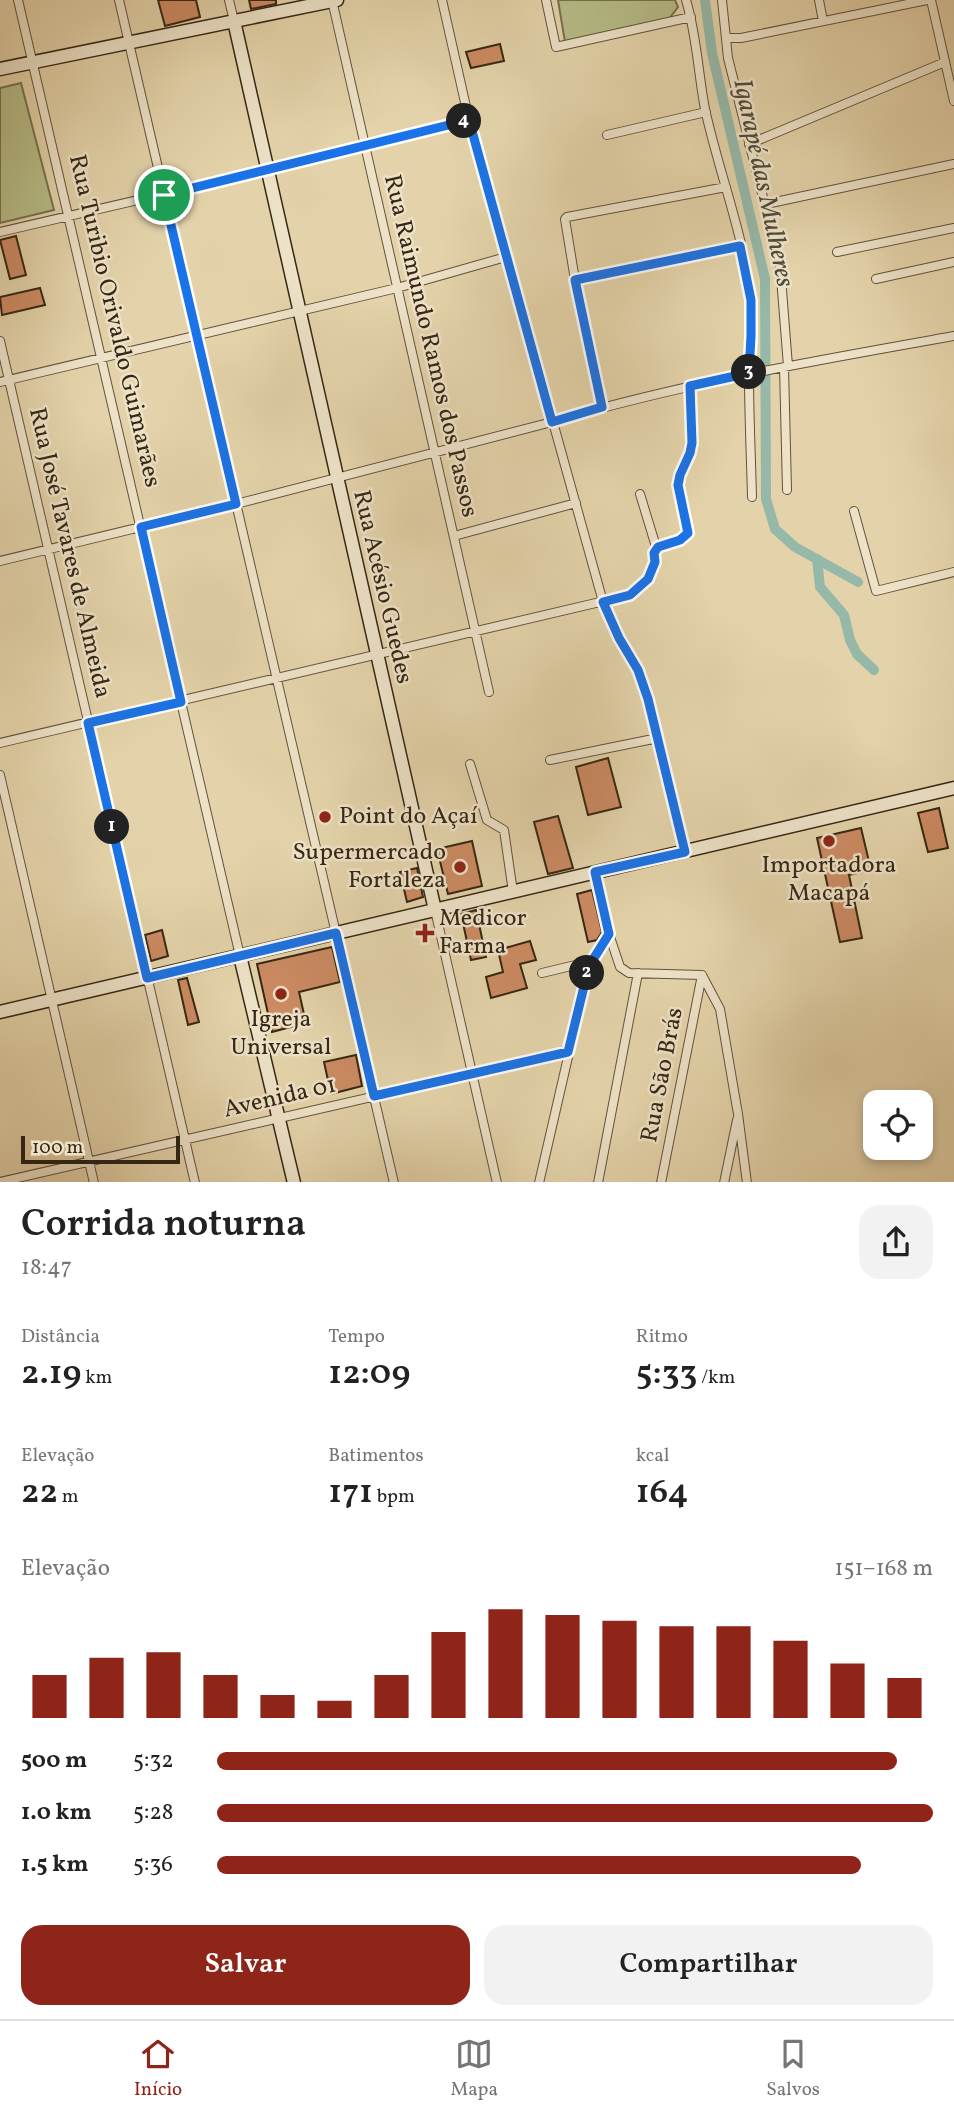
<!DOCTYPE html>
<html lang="pt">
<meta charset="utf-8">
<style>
:root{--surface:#fff;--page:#f2f2f2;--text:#222;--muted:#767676;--line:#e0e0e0;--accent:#8f2418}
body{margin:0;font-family:Vollkorn,serif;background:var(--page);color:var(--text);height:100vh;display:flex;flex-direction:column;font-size:26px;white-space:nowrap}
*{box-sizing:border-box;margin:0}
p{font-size:23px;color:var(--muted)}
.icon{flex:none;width:38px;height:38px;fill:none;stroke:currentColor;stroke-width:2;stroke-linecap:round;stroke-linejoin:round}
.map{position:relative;height:1182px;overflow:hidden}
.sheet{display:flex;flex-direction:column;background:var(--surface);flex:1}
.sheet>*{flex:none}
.controls{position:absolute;left:863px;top:1090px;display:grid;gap:14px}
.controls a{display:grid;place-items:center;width:70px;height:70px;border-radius:14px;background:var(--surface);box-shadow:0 4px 10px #0003;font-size:35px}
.scale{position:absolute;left:21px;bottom:18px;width:159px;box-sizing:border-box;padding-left:7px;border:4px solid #362714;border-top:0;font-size:19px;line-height:24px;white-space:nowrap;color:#362714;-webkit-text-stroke:5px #ede2c8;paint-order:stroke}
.pin{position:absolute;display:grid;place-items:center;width:60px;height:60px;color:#fff;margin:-30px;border:4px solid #fff;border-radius:50%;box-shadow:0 2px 7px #0007}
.km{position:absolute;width:35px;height:35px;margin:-18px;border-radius:50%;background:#222;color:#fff;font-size:19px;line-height:35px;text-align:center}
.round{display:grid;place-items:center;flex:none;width:74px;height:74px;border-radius:21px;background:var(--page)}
.summary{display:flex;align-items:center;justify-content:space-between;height:119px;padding:0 21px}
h1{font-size:38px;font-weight:600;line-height:52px}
.stats{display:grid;grid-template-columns:repeat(3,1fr);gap:10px;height:119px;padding:7px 21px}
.stats div{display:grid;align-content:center}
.stats b{font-size:35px;font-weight:600}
.stats small{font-size:19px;font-weight:400}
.stats p{font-size:19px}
.chart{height:196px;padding:14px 21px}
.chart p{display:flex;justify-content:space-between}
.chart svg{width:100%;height:126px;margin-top:7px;stroke:var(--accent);stroke-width:6}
.button{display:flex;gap:14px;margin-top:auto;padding:14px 21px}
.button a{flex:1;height:80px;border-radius:21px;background:var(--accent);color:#fff;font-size:28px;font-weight:600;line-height:80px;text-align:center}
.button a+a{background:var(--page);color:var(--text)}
ul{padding:0 21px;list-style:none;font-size:23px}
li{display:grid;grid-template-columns:112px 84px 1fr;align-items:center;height:52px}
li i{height:18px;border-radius:9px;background:var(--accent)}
.tabs{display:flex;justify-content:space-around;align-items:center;height:98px;border-top:2px solid var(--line);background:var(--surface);font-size:19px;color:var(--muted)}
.tabs a{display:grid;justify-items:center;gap:4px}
.tabs .selected{color:var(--accent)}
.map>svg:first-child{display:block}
.green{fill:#b6bc87;stroke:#76724e;stroke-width:2}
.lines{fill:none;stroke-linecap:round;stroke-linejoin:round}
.canal{stroke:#95b8a8;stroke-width:10}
.building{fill:#cc8b63;stroke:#362714;stroke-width:2}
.street-casing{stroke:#62523a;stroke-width:10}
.secondary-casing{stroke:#362714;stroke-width:15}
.street{stroke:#ede2c8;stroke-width:8}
.secondary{stroke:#ede2c8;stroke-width:12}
.route-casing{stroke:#fff;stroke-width:14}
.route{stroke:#1a73e8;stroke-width:9}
.poi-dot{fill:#8f2418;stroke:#ede2c8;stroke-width:2.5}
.labels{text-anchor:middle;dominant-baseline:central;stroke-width:5;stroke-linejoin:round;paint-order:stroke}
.street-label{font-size:24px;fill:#362714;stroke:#ede2c8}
.poi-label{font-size:24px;fill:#362714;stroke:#ede2c8;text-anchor:start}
.water-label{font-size:26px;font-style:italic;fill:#4e4b39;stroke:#ede2c8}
</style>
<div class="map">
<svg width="954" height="1183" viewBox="0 0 954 1183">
<rect width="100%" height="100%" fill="#e4d3aa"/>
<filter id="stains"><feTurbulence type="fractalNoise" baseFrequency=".00286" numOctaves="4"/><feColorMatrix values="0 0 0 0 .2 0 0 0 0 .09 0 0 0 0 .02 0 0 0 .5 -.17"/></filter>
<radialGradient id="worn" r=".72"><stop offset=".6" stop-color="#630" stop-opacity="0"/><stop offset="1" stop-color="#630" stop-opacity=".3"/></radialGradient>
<path class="green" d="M 558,0 L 675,0 L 678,7 L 668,20 L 565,42 Z
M 21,83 L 54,210 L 0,223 L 0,88 Z"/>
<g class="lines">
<path class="canal" d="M 705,0 L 712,53 L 765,279 L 766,499 L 775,529 L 795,547 L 858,582
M 817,559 L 820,587 L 844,615 L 850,640 L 857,654 L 874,670"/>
</g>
<path class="building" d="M 158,0 L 196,0 L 200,17 L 165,26 Z
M 249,0 L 276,0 L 276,4 L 251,9 Z
M 500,44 L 504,61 L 471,68 L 466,52 Z
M 16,236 L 26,275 L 10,279 L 0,240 Z
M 40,288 L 45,305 L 2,315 L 0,297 Z
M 608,758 L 621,807 L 588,815 L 576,767 Z
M 939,808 L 948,848 L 928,852 L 918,813 Z
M 558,816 L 573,868 L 548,874 L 534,822 Z
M 861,828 L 871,870 L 849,875 L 862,938 L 840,942 L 817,838 Z
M 472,841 L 482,886 L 448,894 L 437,849 Z
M 417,868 L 423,897 L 407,902 L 400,872 Z
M 592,890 L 602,932 L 597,940 L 588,942 L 577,894 Z
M 476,910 L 486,957 L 471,960 L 461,914 Z
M 162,930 L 168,956 L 151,961 L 145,935 Z
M 530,941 L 536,960 L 520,964 L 527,988 L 491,998 L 486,977 L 503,972 L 498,950 Z
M 332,947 L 340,982 L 299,992 L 306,1023 L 272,1032 L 257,964 Z
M 187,978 L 199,1022 L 188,1025 L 178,980 Z
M 356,1055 L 362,1086 L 331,1094 L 324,1062 Z"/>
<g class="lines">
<defs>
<path id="street" d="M 18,0 L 240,956
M 119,0 L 394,1183
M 229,0 L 234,21
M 332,0 L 489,692
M 442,0 L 469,120 L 603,602 L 619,638 L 638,670 L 648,699 L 685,852
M 546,0 L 556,47 L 691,17
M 686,0 C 697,36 698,73 705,109 C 719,173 744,235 751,300 C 753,325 749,350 749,375 C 749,415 751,456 752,497
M 722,0 L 728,58 L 780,265 L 788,366
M 819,0 L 823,21
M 931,0 L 954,101
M 726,38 L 741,38 L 927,0
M 607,135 L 706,112
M 749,144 L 945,62
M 766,204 L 954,164
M 0,232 L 267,170 L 469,120
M 837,252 L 954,228
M 876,279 L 954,262
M 575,280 L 740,246
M 0,341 L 195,1183
M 784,367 L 787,490
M 0,382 L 397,288 L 506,257
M 602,407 L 575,280 L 565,219 L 567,217 L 726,187
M 640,494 L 657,550
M 854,511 L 876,591 L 954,572
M 454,536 L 576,503
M 0,561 L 236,504 L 552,422 C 684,383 819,360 954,336
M 0,743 L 630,595 C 640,586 651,578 654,564 C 656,558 652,552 658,548 C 665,542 677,542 688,533 L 678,485 L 680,475 L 690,453 L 692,443 L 690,386
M 550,760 L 658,738
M 470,764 L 487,820 L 504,830 L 513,892
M 0,775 L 94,1183
M 595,872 L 609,934 L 620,967 L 629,973 L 702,975
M 435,910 L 497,1183
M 542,973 L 592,961
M 702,975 L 720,1009 L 738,1114 L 747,1183
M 0,1182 L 568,1052
M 539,1183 L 589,966 L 609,934
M 598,1183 L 638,973
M 661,1183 L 702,975
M 724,1183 L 737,1120"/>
<path id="secondary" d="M 234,21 L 435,910
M 0,69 L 337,0
M 240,956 L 294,1183
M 0,1012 L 954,788"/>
</defs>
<use href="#street" class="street-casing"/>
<use href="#secondary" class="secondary-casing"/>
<use href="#street" class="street"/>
<use href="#secondary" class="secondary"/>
</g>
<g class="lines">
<defs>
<path id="route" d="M 469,120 L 552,422 L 602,407 L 575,280 L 740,246 L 751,300 L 751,336 L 749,373 L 690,386 L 692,443 L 690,453 L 680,475 L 678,485 L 688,533 L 680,540 L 658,547 L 654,553 L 655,562 L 648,579 L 630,595 L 603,602 L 619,638 L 638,670 L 648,699 L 685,852 L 595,872 L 609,934 L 589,966 L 568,1052 L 374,1096 L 336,933 L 147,978 L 88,723 L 181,702 L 141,527 L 236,504 L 164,195 Z"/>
</defs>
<use href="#route" class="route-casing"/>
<use href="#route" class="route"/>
</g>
<g class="poi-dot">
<circle cx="325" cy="817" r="7"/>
<circle cx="829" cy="841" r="7"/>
<circle cx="460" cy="867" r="7"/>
<path d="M421.5 922.5h7v7h7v7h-7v7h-7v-7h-7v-7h7z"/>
<circle cx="281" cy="994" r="7"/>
</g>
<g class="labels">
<g class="street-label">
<text transform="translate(114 321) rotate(77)">Rua Turibio Orivaldo Guimarães</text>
<text transform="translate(430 346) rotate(77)">Rua Raimundo Ramos dos Passos</text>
<text transform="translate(69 553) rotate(77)">Rua José Tavares de Almeida</text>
<text transform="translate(382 587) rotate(77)">Rua Acésio Guedes</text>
<text transform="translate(663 1075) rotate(-79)">Rua São Brás</text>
<text transform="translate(280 1098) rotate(-13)">Avenida 01</text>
</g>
<g class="poi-label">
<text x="339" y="817">Point do Açaí</text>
<text x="446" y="853" text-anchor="end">Supermercado<tspan x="446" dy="28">Fortaleza</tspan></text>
<text x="829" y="866" text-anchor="middle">Importadora<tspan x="829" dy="28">Macapá</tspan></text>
<text x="439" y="919">Medicor<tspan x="439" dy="28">Farma</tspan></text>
<text x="281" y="1020" text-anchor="middle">Igreja<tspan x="281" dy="28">Universal</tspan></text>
</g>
<g class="water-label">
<text transform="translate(763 183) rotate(78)">Igarapé das Mulheres</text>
</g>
</g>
<rect width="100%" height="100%" filter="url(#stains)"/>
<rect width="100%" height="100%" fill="url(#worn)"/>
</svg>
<div class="controls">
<a><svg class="icon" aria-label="locate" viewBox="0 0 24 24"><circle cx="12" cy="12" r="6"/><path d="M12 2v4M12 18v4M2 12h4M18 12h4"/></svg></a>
</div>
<div class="scale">100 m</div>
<div class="pin" style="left:164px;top:195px;background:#1e9e55"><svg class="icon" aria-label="arrive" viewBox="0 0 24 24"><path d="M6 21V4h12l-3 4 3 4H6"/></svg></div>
<b class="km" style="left:112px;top:827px">1</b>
<b class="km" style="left:587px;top:973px">2</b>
<b class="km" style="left:749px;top:372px">3</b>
<b class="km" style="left:464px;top:121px">4</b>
</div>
<section class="sheet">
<div class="summary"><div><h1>Corrida noturna</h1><p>18:47</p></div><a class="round"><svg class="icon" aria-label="share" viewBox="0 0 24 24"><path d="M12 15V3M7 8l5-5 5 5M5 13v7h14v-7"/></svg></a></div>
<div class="stats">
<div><p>Distância</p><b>2.19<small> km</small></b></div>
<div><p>Tempo</p><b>12:09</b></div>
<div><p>Ritmo</p><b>5:33<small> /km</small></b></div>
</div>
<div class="stats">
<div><p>Elevação</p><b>22<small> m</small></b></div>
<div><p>Batimentos</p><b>171<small> bpm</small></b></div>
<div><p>kcal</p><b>164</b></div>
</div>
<div class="chart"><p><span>Elevação</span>151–168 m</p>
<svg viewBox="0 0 160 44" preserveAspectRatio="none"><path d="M5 44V29M15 44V23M25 44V21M35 44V29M45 44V36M55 44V38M65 44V29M75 44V14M85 44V6M95 44V8M105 44V10M115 44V12M125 44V12M135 44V17M145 44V25M155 44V30"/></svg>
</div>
<ul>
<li><b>500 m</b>5:32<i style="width:95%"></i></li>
<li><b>1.0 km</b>5:28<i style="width:100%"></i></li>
<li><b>1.5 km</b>5:36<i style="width:90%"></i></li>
</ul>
<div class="button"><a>Salvar</a><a>Compartilhar</a></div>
</section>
<nav class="tabs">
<a class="selected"><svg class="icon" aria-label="home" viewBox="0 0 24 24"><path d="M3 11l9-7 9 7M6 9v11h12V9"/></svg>Início</a>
<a><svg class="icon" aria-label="map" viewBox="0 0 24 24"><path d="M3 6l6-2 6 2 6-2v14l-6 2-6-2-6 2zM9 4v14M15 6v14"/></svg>Mapa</a>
<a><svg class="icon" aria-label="saved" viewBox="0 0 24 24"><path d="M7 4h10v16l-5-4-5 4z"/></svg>Salvos</a>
</nav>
